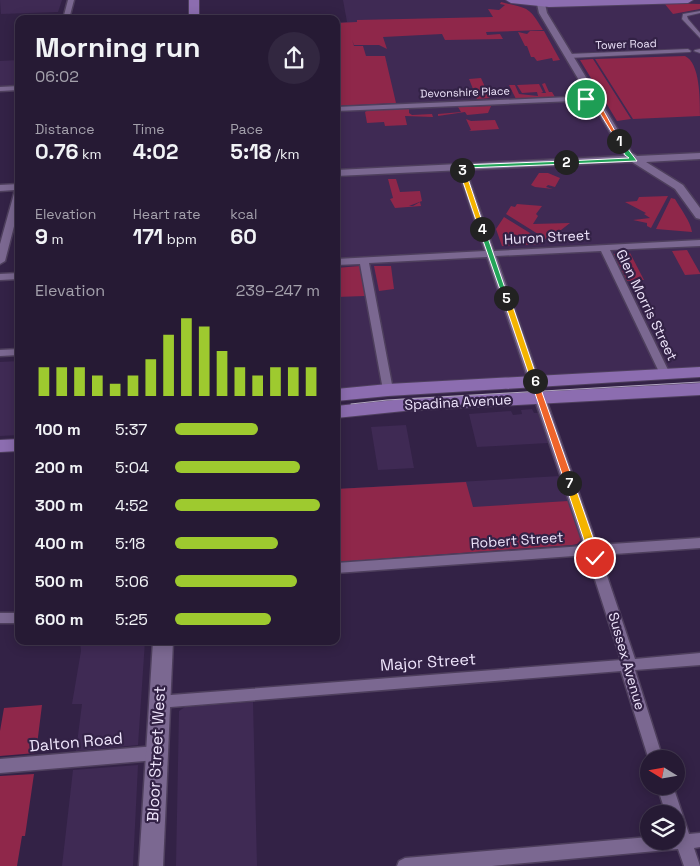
<!DOCTYPE html>
<meta charset="utf-8">
<style>
:root{--surface:#261a34;--page:#322740;--text:#f1f3f6;--muted:#a4a1ac;--line:#42384f;--accent:#9eca2f}
body{margin:0;font-family:"Space Grotesk",sans-serif;background:var(--page);color:var(--text);height:100vh;display:flex;flex-direction:column;font-size:19px;white-space:nowrap}
*{box-sizing:border-box;margin:0}
p{font-size:16px;color:var(--muted)}
.icon{flex:none;width:28px;height:28px;fill:none;stroke:currentColor;stroke-width:2;stroke-linecap:round;stroke-linejoin:round}
.map{position:relative;flex:1;overflow:hidden}
.panel{position:absolute;left:15px;top:15px;width:325px;height:630px;display:flex;flex-direction:column;background:var(--surface);border-radius:10px;box-shadow:0 2px 12px #0003,0 0 0 1px var(--line)}
.panel>*{flex:none}
.needle{width:32px;rotate:281deg}
.fabs{position:absolute;left:640px;top:750px;display:grid;gap:10px}
.fabs a{display:grid;place-items:center;width:45px;height:45px;border-radius:50%;background:var(--surface);box-shadow:0 2px 12px #0003,0 0 0 1px var(--line);font-size:25px}
.pin{position:absolute;display:grid;place-items:center;width:42px;height:42px;color:#fff;margin:-21px;border:2px solid #fff;border-radius:50%;box-shadow:0 1px 5px #0007}
.km{position:absolute;width:25px;height:25px;margin:-12px;border-radius:50%;background:#222;color:#fff;font-size:14px;line-height:25px;text-align:center}
.round{display:grid;place-items:center;flex:none;width:52px;height:52px;border-radius:26px;background:var(--page)}
.head{display:flex;align-items:center;justify-content:space-between;height:85px;padding:0 20px}
h1{font-size:28px;font-weight:800;line-height:38px}
.metrics{display:grid;grid-template-columns:repeat(3,1fr);gap:8px;height:85px;padding:5px 20px}
.metrics div{display:grid;align-content:center}
.metrics b{font-size:21px;font-weight:800}
.metrics small{font-size:14px;font-weight:400}
.metrics p{font-size:14px}
.chart{height:140px;padding:10px 20px}
.chart p{display:flex;justify-content:space-between}
.chart svg{width:100%;height:90px;margin-top:5px;stroke:var(--accent);stroke-width:6}
ul{padding:0 20px;list-style:none;font-size:16px}
li{display:grid;grid-template-columns:80px 60px 1fr;align-items:center;height:38px}
li i{height:12px;border-radius:6px;background:var(--accent)}
.map>svg:first-child{display:block}
.built{fill:#3f2a54}
.green{fill:#8f274a}
.lines{fill:none;stroke-linecap:round;stroke-linejoin:round}
.pedestrian-casing{stroke:#4e3f5d;stroke-width:2}
.minor-casing{stroke:#4e3f5d;stroke-width:3}
.tertiary-casing{stroke:#4e3f5d;stroke-width:3}
.secondary-casing{stroke:#4e3f5d;stroke-width:3}
.primary-casing{stroke:#4e3f5d;stroke-width:2}
.pedestrian{fill:#7b6891;fill-rule:evenodd}
.minor{fill:#7b6891;fill-rule:evenodd}
.tertiary{fill:#7b6891;fill-rule:evenodd}
.secondary{fill:#7b6891;fill-rule:evenodd}
.primary{fill:#8c6db0;fill-rule:evenodd}
.tram{stroke:#b1a5c0;stroke-width:1}
.split-1{fill:#f0652b;stroke:#fff}
.split-2{fill:#22a559;stroke:#fff}
.split-3{fill:#22a559;stroke:#fff}
.split-4{fill:#f5b400;stroke:#fff}
.split-5{fill:#22a559;stroke:#fff}
.split-6{fill:#f5b400;stroke:#fff}
.split-7{fill:#f0652b;stroke:#fff}
.split-8{fill:#f5b400;stroke:#fff}
.labels{text-anchor:middle;dominant-baseline:central;stroke-width:4.5;stroke-linejoin:round;paint-order:stroke}
.far-street-label{font-size:11px;fill:#efe5fc;stroke:#332246}
.street-label{font-size:14px;fill:#efe5fc;stroke:#332246}
.near-street-label{font-size:16px;fill:#efe5fc;stroke:#332246}
</style>
<div class="map">
<svg width="700" height="866" viewBox="0 0 700 866">
<rect width="100%" height="100%" fill="#332246"/>
<path class="built" d="M 0,0 L 62,0 L 58,12 L 1,14 Z
M 343,0 L 700,0 L 700,369 L 336,393 L 336,23 L 347,22 Z
M 19,60 L 19,85 L 0,86 L 0,61 Z
M 19,361 L 19,435 L 0,436 L 0,362 Z
M 532,409 L 534,413 L 538,413 L 548,443 L 477,447 L 469,414 L 511,411 L 513,415 L 522,414 L 521,410 Z
M 406,425 L 414,468 L 378,470 L 371,427 Z
M 560,476 L 582,539 L 578,545 L 336,562 L 336,489 Z
M 80,641 L 145,641 L 138,745 L 76,751 L 82,704 L 72,704 L 81,651 Z
M 253,702 L 257,866 L 176,866 L 179,711 L 185,707 Z
M 138,765 L 133,866 L 62,866 L 73,770 Z"/>
<path class="green" d="M 501,2 C 528,9 528,5 543,30 L 486,32 L 487,35 L 500,34 L 503,39 L 445,40 L 442,34 L 383,37 L 387,49 L 379,45 L 354,45 L 352,40 L 354,46 L 363,46 L 366,56 L 385,56 L 396,103 L 336,106 L 336,23 L 357,22 L 357,20 L 493,17 L 488,9 L 499,10 L 505,5 L 500,4 Z
M 664,3 L 700,4 L 700,9 L 673,14 Z
M 530,31 L 544,31 L 560,60 L 553,61 L 552,58 L 537,61 L 534,57 L 531,57 L 527,46 L 525,46 L 518,32 L 527,34 Z
M 685,56 C 700,63 700,98 700,116 L 633,119 L 595,59 Z
M 593,59 L 631,119 L 617,121 L 580,60 Z
M 481,78 L 490,98 L 477,99 L 469,79 Z
M 545,83 L 549,92 L 552,92 L 555,97 L 516,99 L 509,85 L 515,85 L 519,94 L 538,96 L 537,92 L 522,93 L 517,85 L 539,84 L 543,92 L 541,93 L 546,93 L 542,84 Z
M 491,106 L 488,113 L 467,115 L 465,112 L 438,116 L 438,114 L 461,112 L 458,107 Z
M 409,108 L 409,113 L 412,115 L 432,114 L 433,117 L 405,116 L 407,125 L 385,126 L 384,122 L 367,123 L 365,112 L 368,110 Z
M 466,119 L 471,121 L 495,120 L 499,129 L 469,131 L 471,130 Z
M 539,173 L 548,173 L 560,178 L 555,187 L 548,185 L 546,187 L 553,189 L 535,187 L 531,185 Z
M 388,179 L 396,179 L 400,192 L 420,191 L 422,201 L 409,206 L 413,206 L 420,202 L 421,206 L 395,208 L 390,199 L 393,198 Z
M 668,196 L 651,228 L 647,226 L 647,223 L 633,220 L 650,218 L 644,214 L 646,213 L 625,202 L 637,201 L 639,197 Z
M 671,198 L 675,199 C 681,210 690,220 692,232 L 656,229 Z
M 517,204 L 542,206 L 536,214 L 538,216 L 533,224 L 570,223 L 561,230 L 561,239 L 563,243 L 546,239 L 506,214 L 511,206 L 515,207 Z
M 504,217 L 543,241 L 541,244 L 502,246 L 496,229 Z
M 687,250 L 700,273 L 700,274 L 685,275 L 672,251 Z
M 630,253 L 644,280 L 627,281 L 614,254 Z
M 360,266 L 365,296 L 336,297 L 336,268 Z
M 374,266 L 391,266 L 394,289 L 379,291 Z
M 466,482 L 473,507 L 568,501 L 581,540 L 577,544 L 572,545 L 336,562 L 336,489 Z
M 42,705 L 36,753 L 0,756 L 0,731 L 4,708 Z
M 34,774 L 25,836 L 22,836 L 17,866 L 0,866 L 0,776 Z"/>
<g class="lines">
<defs>
<path id="pedestrian" d="M 700,11 L 700,13 L 687,16 L 688,19 L 700,33 L 700,38 L 682,19 L 683,14 Z
M 688,49 L 691,51 L 690,52 L 569,58 L 566,56 L 569,54 Z
M 700,49 L 700,53 L 694,51 L 695,50 Z"/>
<path id="minor" d="M 68,0 L 74,0 L 69,19 L 63,19 Z
M 19,86 L 19,90 L 0,91 L 0,87 Z
M 594,96 L 597,96 L 597,100 L 336,111 L 336,107 Z
M 458,165 L 465,167 L 494,251 L 700,240 L 700,246 L 610,250 L 670,374 L 665,377 L 660,374 L 601,251 L 496,256 L 597,545 L 700,538 L 700,548 L 600,555 L 635,659 L 700,653 L 700,665 L 635,670 L 663,759 L 649,760 L 621,671 L 158,708 L 153,706 L 151,702 L 153,698 L 158,696 L 621,660 L 587,555 L 336,573 L 336,563 L 584,546 L 487,257 L 369,263 L 393,390 L 388,393 L 383,390 L 360,264 L 336,265 L 336,259 L 485,251 L 457,167 Z
M 19,184 L 19,207 L 5,261 L 0,264 L 0,244 L 15,190 L 0,191 L 0,185 Z
M 19,273 L 19,279 L 0,280 L 0,274 Z
M 19,349 L 19,355 L 0,356 L 0,350 Z
M 0,613 L 19,613 L 19,623 L 0,623 Z
M 156,746 L 161,748 L 163,753 L 161,758 L 156,760 L 0,773 L 0,759 Z
M 657,786 L 673,786 L 689,834 L 700,833 L 700,847 L 694,848 L 700,866 L 684,866 L 678,849 L 492,866 L 397,866 L 399,861 L 405,858 L 649,837 L 649,841 L 676,841 L 676,814 L 666,814 Z"/>
<path id="tertiary" d="M 541,1 L 545,4 L 547,13 L 632,153 L 637,156 L 700,153 L 700,159 L 646,162 L 683,185 L 700,208 L 700,219 L 696,218 L 675,189 L 632,162 L 336,176 L 336,170 L 624,156 L 539,13 L 537,4 Z"/>
<path id="secondary" d="M 153,641 L 173,641 L 163,866 L 139,866 Z"/>
<path id="primary" d="M 189,0 L 199,0 L 199,19 L 189,19 Z
M 506,0 L 693,0 L 688,3 L 549,7 L 511,3 Z
M 700,367 L 700,377 L 388,396 L 336,401 L 336,389 L 388,384 Z
M 700,383 L 700,395 L 404,411 L 336,418 L 336,406 L 404,399 Z
M 19,439 L 19,451 L 0,452 L 0,440 Z"/>
</defs>
<use href="#pedestrian" class="pedestrian-casing"/>
<use href="#minor" class="minor-casing"/>
<use href="#tertiary" class="tertiary-casing"/>
<use href="#secondary" class="secondary-casing"/>
<use href="#primary" class="primary-casing"/>
<use href="#pedestrian" class="pedestrian"/>
<use href="#minor" class="minor"/>
<use href="#tertiary" class="tertiary"/>
<use href="#secondary" class="secondary"/>
<use href="#primary" class="primary"/>
<path class="tram" d="M 351,404 L 387,400 L 700,382"/>
</g>
<path class="split-1" d="M 586,97 L 596,97 L 621,142 L 617,141 L 592,100 L 584,100 Z"/>
<path class="split-2" d="M 617,140 L 621,140 L 637,161 L 566,164 L 563,162 L 566,161 L 629,158 L 625,155 Z"/>
<path class="split-3" d="M 566,161 L 568,164 L 465,168 L 462,172 L 458,167 L 461,165 Z"/>
<path class="split-4" d="M 462,168 L 465,170 L 485,230 L 479,229 L 459,170 Z"/>
<path class="split-5" d="M 482,227 L 485,229 L 509,300 L 503,298 L 479,229 Z"/>
<path class="split-6" d="M 506,296 L 510,298 L 538,381 L 537,383 L 531,381 L 503,298 Z"/>
<path class="split-7" d="M 535,379 L 538,381 L 574,483 L 572,485 L 566,485 L 565,483 L 531,381 Z"/>
<path class="split-8" d="M 569,480 L 574,483 L 600,558 L 598,560 L 592,560 L 590,558 L 565,483 Z"/>
<g class="labels">
<g class="far-street-label">
<text transform="translate(626 44) rotate(-2)">Tower Road</text>
<text transform="translate(465 92) rotate(-2)">Devonshire Place</text>
</g>
<g class="street-label">
<text transform="translate(547 237) rotate(-3)">Huron Street</text>
<text transform="translate(647 305) rotate(64)">Glen Morris Street</text>
<text transform="translate(458 402) rotate(-3)">Spadina Avenue</text>
<text transform="translate(517 540) rotate(-4)">Robert Street</text>
<text transform="translate(627 661) rotate(74)">Sussex Avenue</text>
</g>
<g class="near-street-label">
<text transform="translate(428 662) rotate(-4)">Major Street</text>
<text transform="translate(76 742) rotate(-5)">Dalton Road</text>
<text transform="translate(156 754) rotate(-87)">Bloor Street West</text>
</g>
</g>
</svg>
<div class="fabs">
<a><svg class="needle" viewBox="-14 -14 28 28"><path d="M0-13l5 13h-10z" fill="#e53935"/><path d="M0 13l5-13h-10z" fill="#a4a1ac"/></svg></a>
<a><svg class="icon" aria-label="layers" viewBox="0 0 24 24"><path d="M12 4l9 5-9 5-9-5zM3 14l9 5 9-5"/></svg></a>
</div>
<div class="pin" style="left:586px;top:99px;background:#1e9e55"><svg class="icon" aria-label="arrive" viewBox="0 0 24 24"><path d="M6 21V4h12l-3 4 3 4H6"/></svg></div>
<div class="pin" style="left:595px;top:558px;background:#d93025"><svg class="icon" aria-label="check" viewBox="0 0 24 24"><path d="M5 12l5 5 9-10"/></svg></div>
<b class="km" style="left:619px;top:141px">1</b>
<b class="km" style="left:566px;top:162px">2</b>
<b class="km" style="left:462px;top:170px">3</b>
<b class="km" style="left:482px;top:229px">4</b>
<b class="km" style="left:506px;top:298px">5</b>
<b class="km" style="left:535px;top:381px">6</b>
<b class="km" style="left:569px;top:483px">7</b>
<section class="panel">
<div class="head"><div><h1>Morning run</h1><p>06:02</p></div><a class="round"><svg class="icon" aria-label="share" viewBox="0 0 24 24"><path d="M12 15V3M7 8l5-5 5 5M5 13v7h14v-7"/></svg></a></div>
<div class="metrics">
<div><p>Distance</p><b>0.76<small> km</small></b></div>
<div><p>Time</p><b>4:02</b></div>
<div><p>Pace</p><b>5:18<small> /km</small></b></div>
</div>
<div class="metrics">
<div><p>Elevation</p><b>9<small> m</small></b></div>
<div><p>Heart rate</p><b>171<small> bpm</small></b></div>
<div><p>kcal</p><b>60</b></div>
</div>
<div class="chart"><p><span>Elevation</span>239–247 m</p>
<svg viewBox="0 0 160 44" preserveAspectRatio="none"><path d="M5 44V30M15 44V30M25 44V30M35 44V34M45 44V38M55 44V34M65 44V26M75 44V14M85 44V6M95 44V10M105 44V22M115 44V30M125 44V34M135 44V30M145 44V30M155 44V30"/></svg>
</div>
<ul>
<li><b>100 m</b>5:37<i style="width:57%"></i></li>
<li><b>200 m</b>5:04<i style="width:86%"></i></li>
<li><b>300 m</b>4:52<i style="width:100%"></i></li>
<li><b>400 m</b>5:18<i style="width:71%"></i></li>
<li><b>500 m</b>5:06<i style="width:84%"></i></li>
<li><b>600 m</b>5:25<i style="width:66%"></i></li>
</ul>
</section>
</div>
